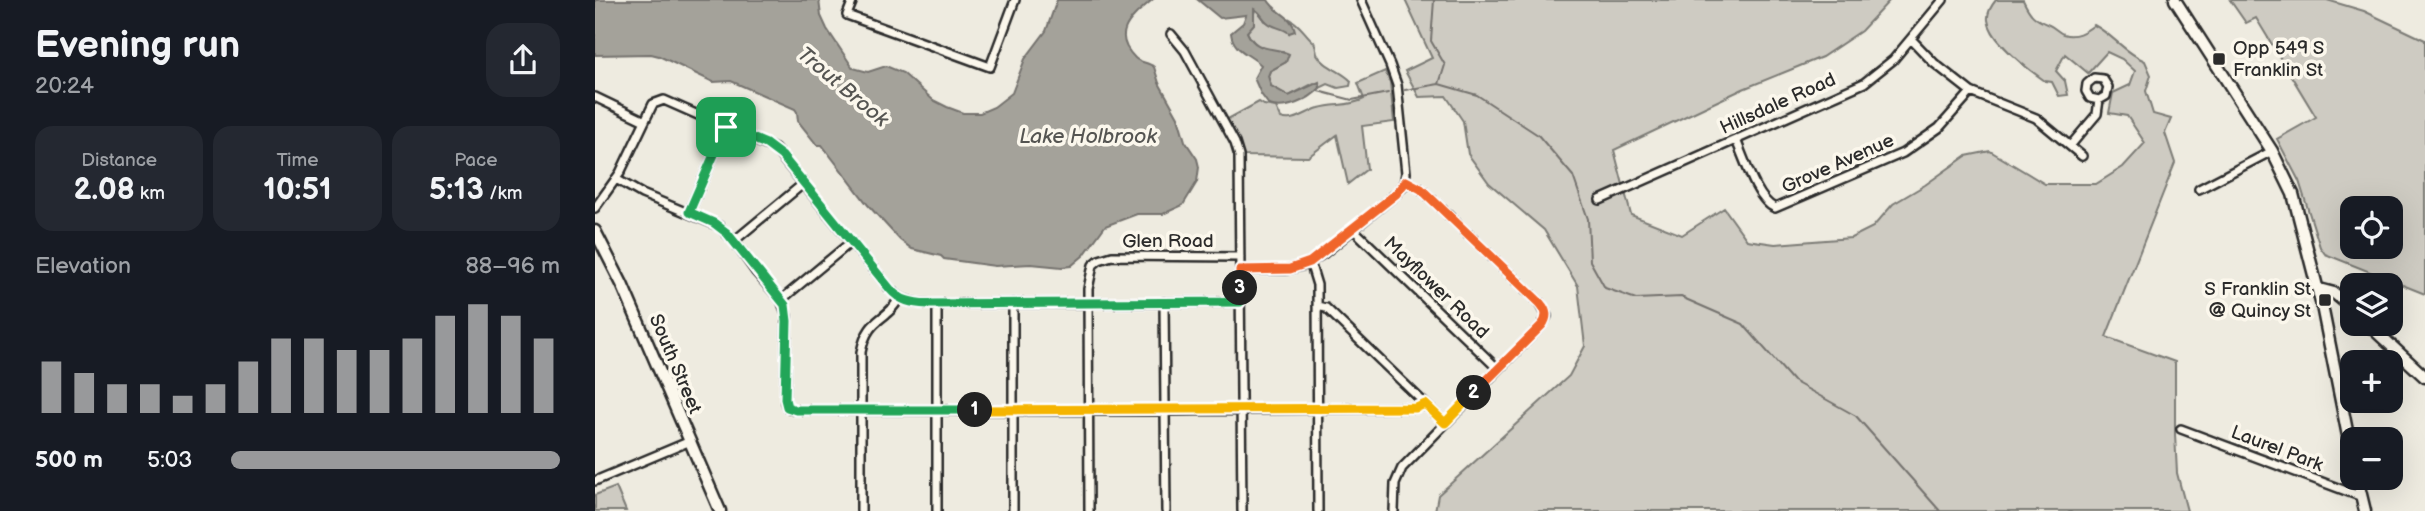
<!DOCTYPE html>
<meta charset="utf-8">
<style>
:root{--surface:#171b24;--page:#242831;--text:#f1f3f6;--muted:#9ea1a6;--accent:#98999b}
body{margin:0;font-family:"Balsamiq Sans",sans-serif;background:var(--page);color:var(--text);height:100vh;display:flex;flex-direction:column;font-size:26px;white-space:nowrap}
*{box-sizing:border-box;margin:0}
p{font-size:23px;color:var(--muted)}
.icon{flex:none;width:38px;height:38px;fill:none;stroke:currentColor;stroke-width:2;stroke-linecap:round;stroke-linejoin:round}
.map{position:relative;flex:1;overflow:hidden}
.details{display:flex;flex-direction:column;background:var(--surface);width:595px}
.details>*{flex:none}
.controls{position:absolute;left:1745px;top:196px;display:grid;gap:14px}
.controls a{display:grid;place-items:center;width:63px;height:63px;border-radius:14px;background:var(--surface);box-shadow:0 7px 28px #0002;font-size:35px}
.pin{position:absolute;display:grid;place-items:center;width:60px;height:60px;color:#fff;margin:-30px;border-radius:14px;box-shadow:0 4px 10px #0006}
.km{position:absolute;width:35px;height:35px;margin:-18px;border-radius:50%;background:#222;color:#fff;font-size:19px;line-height:35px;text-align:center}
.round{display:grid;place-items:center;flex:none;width:74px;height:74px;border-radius:21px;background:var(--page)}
.summary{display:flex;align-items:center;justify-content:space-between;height:119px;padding:0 35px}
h1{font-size:38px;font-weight:800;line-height:52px}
.metrics{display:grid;grid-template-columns:repeat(3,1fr);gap:10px;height:119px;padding:7px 35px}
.metrics div{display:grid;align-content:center;border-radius:18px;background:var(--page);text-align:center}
.metrics b{font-size:30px;font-weight:800}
.metrics small{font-size:19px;font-weight:400}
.metrics p{font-size:19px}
.chart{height:196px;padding:14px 35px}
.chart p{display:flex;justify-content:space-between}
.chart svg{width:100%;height:126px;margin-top:7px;stroke:var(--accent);stroke-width:6}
ul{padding:0 35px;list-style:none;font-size:23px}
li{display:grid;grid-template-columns:112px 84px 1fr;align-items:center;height:52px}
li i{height:18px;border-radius:9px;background:var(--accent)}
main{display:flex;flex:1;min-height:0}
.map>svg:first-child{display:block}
.green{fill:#cecbc2;stroke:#7c7b76;stroke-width:2;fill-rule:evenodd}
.water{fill:#a4a29a;stroke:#74726e;stroke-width:2}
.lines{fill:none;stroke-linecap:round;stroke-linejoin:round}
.stream{stroke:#74726e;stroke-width:2}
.minor-casing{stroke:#2b2b2b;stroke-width:12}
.secondary-casing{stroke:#2b2b2b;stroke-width:15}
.minor{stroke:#fbf7ec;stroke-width:7}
.secondary{stroke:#fbf7ec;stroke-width:10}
.split-1-casing{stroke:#fff;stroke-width:14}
.split-2-casing{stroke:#fff;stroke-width:14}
.split-3-casing{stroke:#fff;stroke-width:14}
.split-4-casing{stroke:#fff;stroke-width:14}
.split-1{stroke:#22a559;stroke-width:9}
.split-2{stroke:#f5b400;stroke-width:9}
.split-3{stroke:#f0652b;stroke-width:9}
.split-4{stroke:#22a559;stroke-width:9}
.poi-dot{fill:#2b2b2b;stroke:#fbf7ec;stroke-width:2.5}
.labels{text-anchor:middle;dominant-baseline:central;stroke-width:7;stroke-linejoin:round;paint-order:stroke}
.poi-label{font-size:19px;fill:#2b2b2b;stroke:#fbf7ec;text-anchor:start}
.street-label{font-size:19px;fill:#2b2b2b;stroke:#fbf7ec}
.water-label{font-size:21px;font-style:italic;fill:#555552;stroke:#fbf7ec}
</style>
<main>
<section class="details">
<div class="summary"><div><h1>Evening run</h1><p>20:24</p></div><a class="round"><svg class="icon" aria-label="share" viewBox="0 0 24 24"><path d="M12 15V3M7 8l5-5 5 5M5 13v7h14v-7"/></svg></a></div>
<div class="metrics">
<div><p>Distance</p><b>2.08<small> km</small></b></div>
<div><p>Time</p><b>10:51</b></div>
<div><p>Pace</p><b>5:13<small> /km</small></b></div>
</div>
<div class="chart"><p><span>Elevation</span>88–96 m</p>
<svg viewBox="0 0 160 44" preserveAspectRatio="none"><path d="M5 44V26M15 44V30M25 44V34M35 44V34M45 44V38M55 44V34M65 44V26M75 44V18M85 44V18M95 44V22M105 44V22M115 44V18M125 44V10M135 44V6M145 44V10M155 44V18"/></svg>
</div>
<ul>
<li><b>500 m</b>5:03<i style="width:100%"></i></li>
</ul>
</section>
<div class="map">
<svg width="1830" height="511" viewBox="0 0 1830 511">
<rect width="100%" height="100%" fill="#eeebe0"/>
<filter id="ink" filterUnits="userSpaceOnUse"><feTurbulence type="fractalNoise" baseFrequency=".0143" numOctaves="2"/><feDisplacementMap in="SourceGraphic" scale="14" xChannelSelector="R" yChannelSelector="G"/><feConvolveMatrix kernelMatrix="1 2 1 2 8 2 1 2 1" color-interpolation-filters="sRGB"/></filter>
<g filter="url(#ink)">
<path class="green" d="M 810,0 L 1295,0 L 1266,31 L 1227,57 L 1148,89 L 1019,150 L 1036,215 L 1087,235 L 1129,208 L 1152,240 L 1180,244 L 1256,238 L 1278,227 L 1298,204 L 1330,185 L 1371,156 L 1395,151 L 1450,184 L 1501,184 L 1528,167 L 1550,143 L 1532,116 L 1514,113 L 1518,93 L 1535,85 L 1540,71 L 1527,59 L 1512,52 L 1493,73 L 1470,54 L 1461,71 L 1470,81 L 1473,95 L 1464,96 L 1457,82 L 1450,81 C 1433,69 1396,41 1393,20 C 1392,12 1396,6 1401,0 L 1428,0 C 1435,15 1439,19 1454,25 C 1459,27 1463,32 1468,34 C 1480,38 1490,32 1499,25 C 1518,35 1530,53 1550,61 L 1556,75 L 1551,91 L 1558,114 L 1576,119 L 1570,133 L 1580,163 L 1511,337 L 1580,362 L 1580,434 L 1582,473 L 1592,511 L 840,511 L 843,495 L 974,376 L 990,346 L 983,286 L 949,230 L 894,183 L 873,154 L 868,121 L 851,96 L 824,97 L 810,71 L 837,58 Z
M 1635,0 L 1732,0 L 1769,11 L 1830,40 L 1830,294 L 1730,254 L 1725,247 L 1704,181 L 1682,139 L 1721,117 L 1661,18 L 1651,23 ZM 1757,208 L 1796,208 L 1796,247 L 1757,247 Z
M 661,8 L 670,21 L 687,27 L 694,33 L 697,22 L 693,18 C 706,24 709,34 719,42 C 721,46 721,50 722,54 C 729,67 747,71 756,81 L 755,86 L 743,88 L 733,84 L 725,88 L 725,84 L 719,83 L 694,96 L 676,86 L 673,76 L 675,71 L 691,62 L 688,51 C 672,51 659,48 652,32 Z
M 790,71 L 795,82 L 799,122 L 767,126 L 772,169 L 753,184 L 742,135 L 713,157 L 647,156 L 646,149 L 631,120 L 664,102 L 669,105 L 681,107 L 686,118 C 700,123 710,112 724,108 C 740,103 754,107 769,99 L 763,83 Z
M 21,487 L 31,511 L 0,511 L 0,495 Z"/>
<path class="water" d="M 0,0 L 224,0 L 226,16 L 232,29 L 258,68 L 273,72 L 291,66 L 308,73 L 338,100 L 352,107 L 368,113 L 385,113 L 399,107 L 417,93 L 430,59 L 451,31 L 462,0 L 557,0 C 539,16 514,32 540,58 C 545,63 553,62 559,67 L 564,83 L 583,117 L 590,141 L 602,159 L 604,167 L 602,182 L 588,205 L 568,214 L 542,214 L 510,226 L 489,255 L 476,266 L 467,267 L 436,264 L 400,266 L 349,259 L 346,256 L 317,249 L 305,240 L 273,205 L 227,145 L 222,145 L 203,121 L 202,112 L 200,109 L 136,81 L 118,82 L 64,56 L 56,54 L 0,55 Z
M 603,0 L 673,0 C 680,13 697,15 700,31 L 694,33 C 687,27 678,28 672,22 C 666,17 666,12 659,9 L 659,24 L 652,32 C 661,53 678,46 694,54 L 691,62 L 675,71 L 673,76 L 676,86 L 694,96 L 724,82 L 725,88 C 714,100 690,111 674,105 L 666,94 L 659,78 L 666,65 C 655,54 638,51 636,33 L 648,23 L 651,15 L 625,18 Z"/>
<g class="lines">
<path class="stream" d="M 839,0 L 836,41 L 850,65 L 844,84
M 810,90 L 844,84 L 882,95 L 943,135 L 978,176 L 993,219 L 995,261 L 1010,288 L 1041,299 L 1086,297 L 1148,324 L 1198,381 L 1261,416 L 1345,511
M 723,91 L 757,100 L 793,93"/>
<defs>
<path id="minor" d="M 258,0 L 252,15 L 395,67 L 420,0
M 576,34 L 590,51 L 640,143 L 644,156 L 647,511
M 1316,39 L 1339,63 L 1376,92 L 1441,118 L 1487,156
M 0,97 L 50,121
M 1141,140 C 1149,158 1162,201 1180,208 L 1308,153 L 1344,128 L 1376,92
M 1475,146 L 1502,114 L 1504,100 L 1495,98 L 1491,91 L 1492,84 L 1499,78 L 1508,79 L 1513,87 L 1511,96 L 1504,100
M 21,179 L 47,194 L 124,226 L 139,241 L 161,272 L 186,300 L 192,316 L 190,402 L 192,407 L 198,410 L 569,411 L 821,408 L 830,404
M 1604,189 L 1677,151
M 1005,200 L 1269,83 L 1298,60 L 1348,0
M 0,208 L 25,173 L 58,104 L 69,100 L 180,149 L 295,289 C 308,303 324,304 342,304 L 645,302
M 94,212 L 131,127
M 758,229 L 903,369
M 139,241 L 209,183
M 715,262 L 722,285 L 723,511
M 645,270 L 691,270 L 710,265 L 728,254 L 801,194 L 809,185 L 811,173 L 802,85 L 795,65 L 766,0
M 186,300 L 256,242
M 569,302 L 571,511
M 418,303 L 418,511
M 342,304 L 342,511
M 722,306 L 731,308 L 850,423
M 1586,429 L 1767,497
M 0,481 L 93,442
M 266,511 L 266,352 C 273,316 292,322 304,298
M 494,511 L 493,289 L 498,265 L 504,260 L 517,256 L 645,257
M 799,511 L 800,484 L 807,468 L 947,325 L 952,316 L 945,303 L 826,189 L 811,181"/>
<path id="secondary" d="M 1580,0 L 1677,151 L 1698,194 L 1727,306 L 1757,456
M 0,231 L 27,284 L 125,511
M 1724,289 L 1739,293 L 1757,308
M 1773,324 L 1830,377
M 1762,478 L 1770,511"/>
</defs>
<use href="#minor" class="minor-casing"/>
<use href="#secondary" class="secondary-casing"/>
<use href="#minor" class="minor"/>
<use href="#secondary" class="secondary"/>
</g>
</g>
<g class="lines" filter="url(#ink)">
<defs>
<path id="split-1" d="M 131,127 L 94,212 L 119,223 L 132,233 L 190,305 L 192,321 L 190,399 L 192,407 L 201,410 L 380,410"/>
<path id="split-2" d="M 380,410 L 821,408 L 830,404 L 850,423 L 879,393"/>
<path id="split-3" d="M 645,288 L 645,270 L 695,269 L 715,262 L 801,194 L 811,181 L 826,189 L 945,303 C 952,311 953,317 947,325 L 879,393"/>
<path id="split-4" d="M 131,127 L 171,144 L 187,156 L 295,289 C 305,301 317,303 333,304 L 645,302 L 645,288"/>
</defs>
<use href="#split-1" class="split-1-casing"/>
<use href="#split-2" class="split-2-casing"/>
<use href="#split-3" class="split-3-casing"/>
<use href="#split-4" class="split-4-casing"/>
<use href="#split-1" class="split-1"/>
<use href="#split-2" class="split-2"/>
<use href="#split-3" class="split-3"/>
<use href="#split-4" class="split-4"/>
</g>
<g class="poi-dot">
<rect x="1617" y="52" width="14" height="14" rx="3.5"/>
<rect x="1723" y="293" width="14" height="14" rx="3.5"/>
</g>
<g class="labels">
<g class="poi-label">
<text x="1638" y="48">Opp 549 S<tspan x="1638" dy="22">Franklin St</tspan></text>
<text x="1716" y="289" text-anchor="end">S Franklin St<tspan x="1716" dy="22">@ Quincy St</tspan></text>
</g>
<g class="street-label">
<text transform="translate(1183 104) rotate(-24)">Hillsdale Road</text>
<text transform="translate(1243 164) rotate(-24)">Grove Avenue</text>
<text x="573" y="241">Glen Road</text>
<text transform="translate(841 288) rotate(44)">Mayflower Road</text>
<text transform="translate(80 364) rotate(67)">South Street</text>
<text transform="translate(1682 449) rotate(21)">Laurel Park</text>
</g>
<g class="water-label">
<text transform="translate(248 87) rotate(40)">Trout Brook</text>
<text x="493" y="136">Lake Holbrook</text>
</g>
</g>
</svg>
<div class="controls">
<a><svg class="icon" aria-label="locate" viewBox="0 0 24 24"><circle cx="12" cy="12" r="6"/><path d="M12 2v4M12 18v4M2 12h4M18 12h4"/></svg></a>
<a><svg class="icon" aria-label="layers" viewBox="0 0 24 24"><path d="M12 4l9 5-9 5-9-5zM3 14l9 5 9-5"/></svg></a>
<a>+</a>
<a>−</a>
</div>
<div class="pin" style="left:131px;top:127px;background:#1e9e55"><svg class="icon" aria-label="arrive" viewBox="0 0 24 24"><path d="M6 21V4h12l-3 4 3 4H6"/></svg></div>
<b class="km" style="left:380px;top:410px">1</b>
<b class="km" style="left:879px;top:393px">2</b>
<b class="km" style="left:645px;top:288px">3</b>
</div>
</main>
